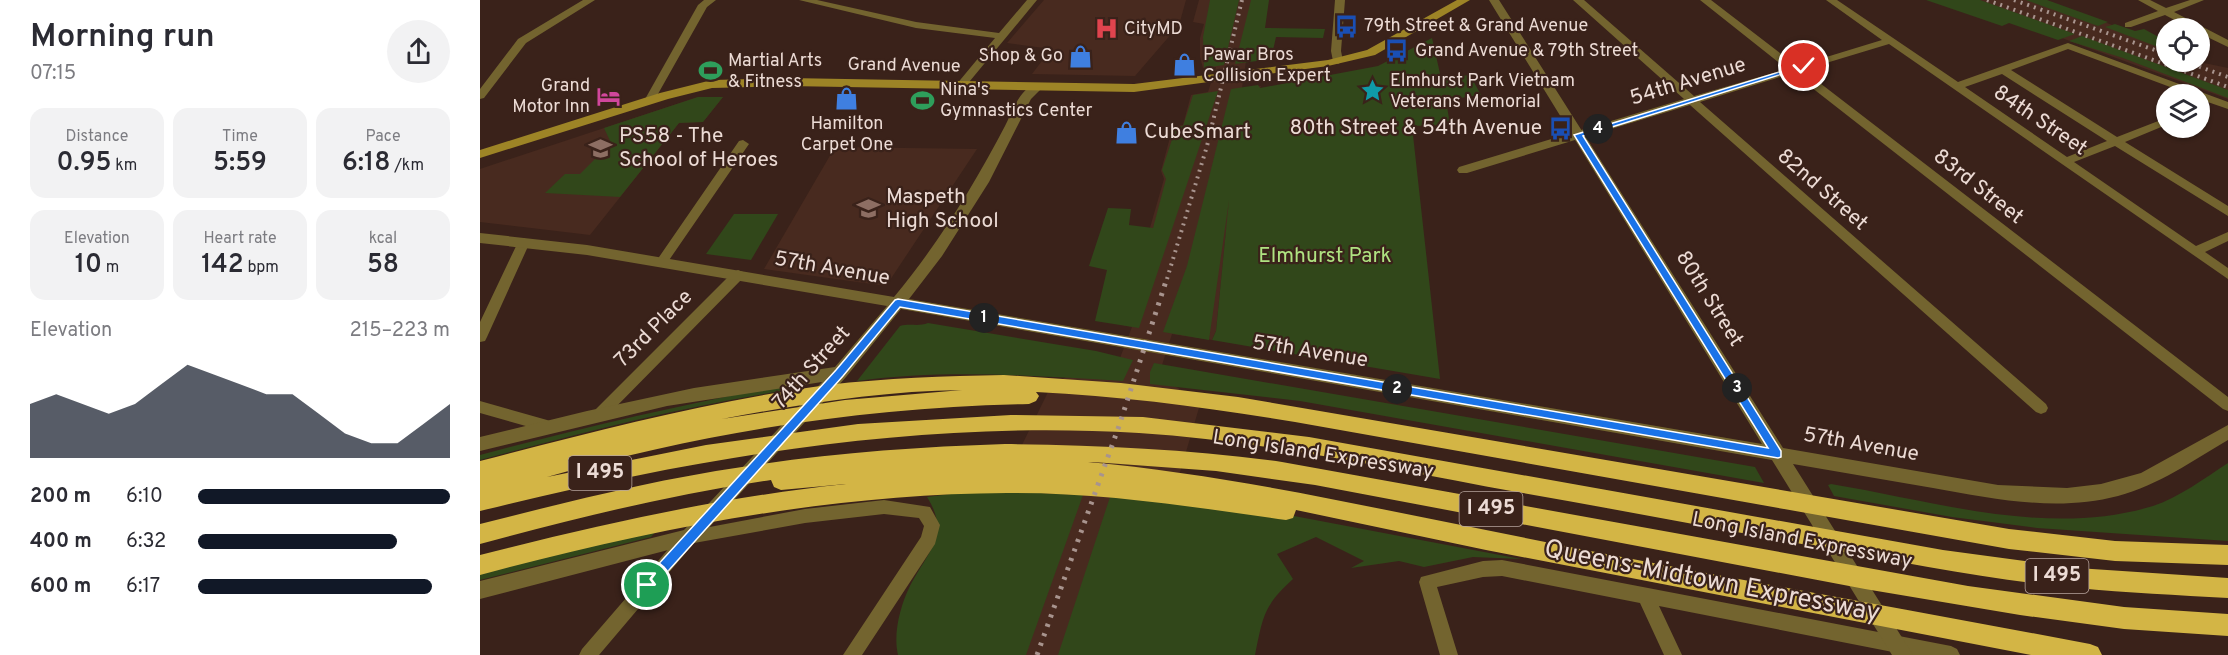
<!DOCTYPE html>
<meta charset="utf-8">
<style>
:root{--surface:#fff;--page:#f2f2f3;--text:#2b2b33;--muted:#7c7c81;--accent:#111827}
body{margin:0;font-family:Overpass,sans-serif;background:var(--page);color:var(--text);height:100vh;display:flex;flex-direction:column;font-size:22px;white-space:nowrap}
*{box-sizing:border-box;margin:0}
p{font-size:20px;color:var(--muted)}
.icon{flex:none;width:33px;height:33px;fill:none;stroke:currentColor;stroke-width:2;stroke-linecap:round;stroke-linejoin:round}
.map{position:relative;flex:1;overflow:hidden}
.drawer{display:flex;flex-direction:column;background:var(--surface);width:480px}
.drawer>*{flex:none}
.tools{position:absolute;left:1676px;top:18px;display:grid;gap:12px}
.tools a{display:grid;place-items:center;width:54px;height:54px;border-radius:50%;background:var(--surface);box-shadow:0 2px 4px #0004;font-size:30px}
.pin{position:absolute;display:grid;place-items:center;width:51px;height:51px;color:#fff;margin:-26px;border:3px solid #fff;border-radius:50%;box-shadow:0 2px 6px #0007}
.km{position:absolute;width:30px;height:30px;margin:-15px;border-radius:50%;background:#222;color:#fff;font-size:16px;line-height:30px;text-align:center}
.round{display:grid;place-items:center;flex:none;width:63px;height:63px;border-radius:32px;background:var(--page)}
.summary{display:flex;align-items:center;justify-content:space-between;height:102px;padding:0 30px}
h1{font-size:33px;font-weight:600;line-height:45px}
.metrics{display:grid;grid-template-columns:repeat(3,1fr);gap:9px;height:102px;padding:6px 30px}
.metrics div{display:grid;align-content:center;border-radius:15px;background:var(--page);text-align:center}
.metrics b{font-size:26px;font-weight:600}
.metrics small{font-size:16px;font-weight:400}
.metrics p{font-size:16px}
.chart{height:168px;padding:12px 30px}
.chart p{display:flex;justify-content:space-between}
.chart svg{width:100%;height:108px;margin-top:6px;fill:var(--accent);opacity:.7}
ul{padding:0 30px;list-style:none;font-size:20px}
li{display:grid;grid-template-columns:96px 72px 1fr;align-items:center;height:45px}
li i{height:15px;border-radius:8px;background:var(--accent)}
main{display:flex;flex:1;min-height:0}
.map>svg:first-child{display:block}
.built{fill:#482a1f}
.green{fill:#31471a}
.lines{fill:none;stroke-linecap:round;stroke-linejoin:round}
.minor{fill:#73642f;fill-rule:evenodd}
.tertiary{fill:#73642f;fill-rule:evenodd}
.secondary{fill:#9d8426;fill-rule:evenodd}
.motorway{fill:#d3b545;fill-rule:evenodd}
.rail-far1{stroke:#a8948e;stroke-width:4;stroke-dasharray:2 5;stroke-linecap:butt}
.rail{stroke:#a8948e;stroke-width:5;stroke-dasharray:3 7;stroke-linecap:butt}
.route{fill:#1a73e8;stroke:#fff;stroke-width:1.5}
.labels{text-anchor:middle;dominant-baseline:central;stroke-width:4.5;stroke-linejoin:round;paint-order:stroke}
.far-poi-label{font-size:18px;fill:#ecdbd5;stroke:#3a221a;text-anchor:start}
.far-street-label{font-size:18px;fill:#ecdbd5;stroke:#3a221a}
.shield{fill:#3a221a;stroke:#b7a49d;stroke-width:1.5}
.shield-label{font-size:20px;font-weight:bold;fill:#ecdbd5}
.street-label{font-size:21px;fill:#ecdbd5;stroke:#3a221a}
.poi-label{font-size:21px;fill:#ecdbd5;stroke:#3a221a;text-anchor:start}
.park-label{font-size:21px;fill:#afe281;stroke:#3a221a}
.near-street-label{font-size:26px;fill:#ecdbd5;stroke:#3a221a}
</style>
<main>
<section class="drawer">
<div class="summary"><div><h1>Morning run</h1><p>07:15</p></div><a class="round"><svg class="icon" aria-label="share" viewBox="0 0 24 24"><path d="M12 15V3M7 8l5-5 5 5M5 13v7h14v-7"/></svg></a></div>
<div class="metrics">
<div><p>Distance</p><b>0.95<small> km</small></b></div>
<div><p>Time</p><b>5:59</b></div>
<div><p>Pace</p><b>6:18<small> /km</small></b></div>
</div>
<div class="metrics">
<div><p>Elevation</p><b>10<small> m</small></b></div>
<div><p>Heart rate</p><b>142<small> bpm</small></b></div>
<div><p>kcal</p><b>58</b></div>
</div>
<div class="chart"><p><span>Elevation</span>215–223 m</p>
<svg viewBox="0 0 160 44" preserveAspectRatio="none"><path d="M0 44V22L10 18L20 22L30 26L40 22L50 14L60 6L70 10L80 14L90 18L100 18L110 26L120 34L130 38L140 38L150 30L160 22V44z"/></svg>
</div>
<ul>
<li><b>200 m</b>6:10<i style="width:100%"></i></li>
<li><b>400 m</b>6:32<i style="width:79%"></i></li>
<li><b>600 m</b>6:17<i style="width:93%"></i></li>
</ul>
</section>
<div class="map">
<svg width="1748" height="655" viewBox="0 0 1748 655">
<rect width="100%" height="100%" fill="#3a221a"/>
<path class="built" d="M 564,0 L 706,0 L 699,25 L 655,76 L 552,74 L 571,49 L 527,43 Z
M 719,0 L 779,0 L 785,27 L 784,60 L 766,61 L 762,88 L 781,86 L 764,131 L 746,232 L 736,331 L 732,340 L 692,334 L 682,365 L 693,385 L 721,401 L 693,496 L 669,655 L 448,655 L 539,451 L 571,386 L 620,356 L 640,358 L 652,327 L 642,325 L 684,179 L 681,171 L 693,126 L 703,125 L 711,95 L 728,92 L 736,67 L 723,68 L 720,57 L 720,38 L 724,24 L 713,22 Z
M 1454,0 L 1565,0 L 1686,45 L 1686,62 L 1719,62 L 1748,68 L 1748,99 L 1579,37 Z
M 218,97 L 243,97 L 223,122 L 199,123 L 110,235 L 0,222 L 0,169 Z
M 355,147 L 497,149 L 406,286 L 284,269 Z"/>
<path class="green" d="M 730,0 L 759,0 L 744,65 L 724,68 L 723,37 Z
M 771,0 L 789,0 L 785,28 L 845,29 L 843,38 L 796,37 L 791,59 L 755,64 Z
M 1446,0 L 1500,0 L 1595,34 L 1578,40 L 1529,23 L 1522,26 Z
M 1546,0 L 1567,0 L 1628,22 L 1618,26 Z
M 1635,24 L 1655,31 L 1664,29 L 1686,41 L 1686,50 L 1625,27 Z
M 1602,36 L 1748,90 L 1748,98 L 1643,58 L 1589,41 Z
M 952,38 L 961,78 L 990,75 L 1001,95 L 966,100 L 970,125 L 932,126 L 960,379 L 732,340 L 736,331 L 749,200 L 729,340 L 683,332 L 707,266 L 751,89 L 778,85 L 780,88 L 898,66 Z
M 738,91 L 659,328 L 615,321 L 627,270 L 609,266 L 628,208 L 651,209 L 649,225 L 673,228 L 686,179 L 682,170 L 696,127 L 703,126 L 713,95 Z
M 218,97 L 243,97 L 223,122 L 199,123 L 140,197 L 65,193 L 85,174 L 100,174 L 131,143 L 124,128 Z
M 254,214 L 298,214 L 271,260 L 226,254 Z
M 448,323 L 616,351 L 653,360 L 643,381 C 554,376 466,369 377,381 L 420,326 C 430,323 438,327 448,323 Z
M 674,363 L 1275,467 L 1284,483 L 820,401 L 670,384 L 670,372 Z
M 306,385 L 315,386 L 315,389 C 208,405 104,432 0,460 L 0,455 C 101,428 203,404 306,385 Z
M 1748,463 L 1748,541 L 1557,528 L 1472,517 L 1354,496 L 1348,485 L 1351,484 C 1455,501 1568,538 1673,506 C 1698,498 1725,478 1748,463 Z
M 537,492 L 603,495 L 546,655 L 418,655 C 413,634 420,606 430,586 C 447,553 471,534 447,497 L 478,493 Z
M 630,497 L 814,516 L 1041,559 L 993,557 L 944,567 L 919,561 L 871,568 L 884,561 L 836,537 L 797,554 L 813,579 C 783,606 783,617 775,655 L 578,655 Z
M 177,530 L 171,537 L 0,580 L 0,571 Z"/>
<g class="lines">
<path class="minor" d="M 103,0 L 115,0 L 46,43 L 4,98 L 0,99 L 0,89 L 38,39 Z
M 224,0 L 236,0 L 227,7 L 174,101 L 169,104 L 165,103 L 164,101 L 218,5 Z
M 319,0 L 337,0 L 436,22 L 519,33 L 547,0 L 557,0 L 485,87 L 481,88 L 476,85 L 515,38 L 436,28 Z
M 855,0 L 865,0 L 861,51 L 863,61 L 858,64 L 853,61 L 851,51 Z
M 1093,0 L 1104,0 L 1214,96 L 1307,69 L 1220,0 L 1231,0 L 1317,66 L 1402,40 L 1346,0 L 1357,0 L 1478,82 L 1588,43 L 1748,102 L 1748,109 L 1719,99 L 1719,94 L 1709,94 L 1588,49 L 1531,70 L 1637,137 L 1686,118 L 1686,125 L 1645,142 L 1748,206 L 1748,216 L 1635,146 L 1594,162 L 1716,246 L 1748,232 L 1748,241 L 1725,252 L 1748,268 L 1748,279 L 1409,44 L 1323,70 L 1748,397 L 1748,411 L 1743,409 L 1313,73 L 1220,102 L 1566,404 L 1568,408 L 1566,412 L 1561,414 L 1556,412 L 1210,105 L 987,173 L 979,173 L 977,170 L 979,167 L 1204,99 ZM 1522,74 L 1627,141 L 1587,157 L 1485,87 Z
M 1658,0 L 1670,0 L 1686,8 L 1710,0 L 1724,0 L 1694,12 L 1748,40 L 1748,47 L 1719,33 L 1719,28 L 1710,28 L 1685,15 L 1651,27 L 1645,27 L 1645,23 L 1678,11 Z
M 263,140 L 269,144 L 185,266 L 177,266 L 175,263 L 177,260 L 259,141 Z
M 44,238 L 50,242 L 7,337 L 5,341 L 0,342 L 0,322 L 38,242 Z
M 258,270 L 263,272 L 264,275 L 263,278 L 126,417 L 121,419 L 116,417 L 114,413 L 116,409 L 253,272 Z
M 0,401 L 67,420 L 72,422 L 74,426 L 72,430 L 67,432 L 0,413 Z
M 404,500 L 450,507 L 460,525 L 455,544 L 382,655 L 363,655 L 441,537 L 444,526 L 439,518 L 404,514 L 325,523 L 214,543 L 119,655 L 99,655 L 102,649 L 203,532 L 325,509 Z
M 1022,560 L 1471,646 L 1477,649 L 1480,655 L 1428,655 L 1179,606 L 1202,655 L 1184,655 L 1160,603 L 1022,576 L 1003,577 L 957,587 L 978,655 L 960,655 L 939,582 L 941,577 L 1003,561 Z"/>
<path class="tertiary" d="M 1009,0 L 1019,0 L 1303,448 L 1518,485 L 1587,488 L 1621,484 L 1661,473 L 1748,425 L 1748,440 C 1712,461 1679,485 1638,496 C 1577,512 1514,499 1453,488 C 1406,480 1360,472 1313,464 L 1433,655 L 1412,655 L 1292,460 L 421,309 L 366,377 L 215,543 L 0,599 L 0,581 L 204,530 L 342,382 L 187,406 L 0,451 L 0,437 L 107,411 L 214,388 L 355,367 L 407,306 L 107,255 L 0,243 L 0,233 L 107,245 L 414,297 C 458,244 493,187 525,126 C 532,112 540,88 557,83 L 563,87 L 551,99 L 509,182 L 462,256 L 429,299 L 1282,444 Z"/>
<path class="secondary" d="M 977,0 L 990,0 L 895,55 L 848,66 L 654,92 L 308,86 L 232,88 L 188,99 L 0,158 L 0,150 L 180,93 L 232,80 L 308,78 L 654,84 L 848,60 L 887,50 Z"/>
<path class="motorway" d="M 524,375 L 641,383 L 758,397 L 1529,529 L 1635,541 L 1748,545 L 1748,565 L 1635,561 L 1529,549 L 815,422 C 729,408 643,396 556,392 L 559,396 L 556,401 L 549,404 C 385,407 225,432 67,477 L 226,445 L 378,424 L 531,415 L 663,417 L 829,437 L 1463,550 L 1597,568 L 1748,578 L 1748,598 C 1698,595 1647,593 1597,588 C 1512,580 1427,563 1343,548 C 1241,529 1139,510 1037,492 C 912,469 786,441 659,433 C 437,419 215,458 0,511 L 0,461 C 115,431 230,401 347,385 C 406,378 465,376 524,375 ZM 482,390 L 365,400 L 242,419 C 321,404 401,391 482,390 Z
M 525,444 C 618,445 710,449 802,462 L 1488,586 L 1644,607 L 1748,614 L 1748,636 L 1644,629 L 1540,615 L 1385,589 L 835,485 L 736,471 L 613,462 L 608,462 C 742,474 874,504 1006,530 C 1207,571 1409,606 1610,644 L 1618,647 L 1622,655 L 1551,655 L 1006,550 L 816,510 L 813,518 L 806,520 C 714,507 620,492 527,493 C 347,494 172,529 0,575 L 0,555 C 121,524 242,497 366,484 L 301,490 L 294,487 L 291,480 C 193,494 96,518 0,544 L 0,524 C 87,502 173,480 262,467 C 349,453 436,447 525,444 Z"/>
<path class="rail-far1" d="M 1507,0 L 1748,87
M 1534,0 L 1686,54
M 1706,62 L 1748,77
M 687,279 L 727,146 L 762,0"/>
<path class="rail" d="M 557,655 L 639,426 L 687,278"/>
</g>
<path class="route" d="M 1322,65 L 1328,66 L 1103,136 L 1301,451 L 1301,457 L 1298,458 L 420,307 L 363,376 L 172,589 L 163,589 L 163,581 L 356,370 L 415,300 L 418,299 L 1288,448 L 1094,135 Z"/>
<defs>
<symbol id="bus-bare" viewBox="-9 -9 18 18"><path d="M-5-6H5V4H4V6H2V4H-2V6H-4V4H-5ZM-3.5-4V0h7V-4ZM-3.5 1.2v1.5H-2V1.2ZM2 1.2v1.5H3.5V1.2Z" fill="#1a4fb4" stroke="#3a221a" stroke-width="2.5" paint-order="stroke"/></symbol>
<symbol id="hospital-bare" viewBox="-9 -9 18 18"><path d="M-5-5h3v3.5h4V-5h3V5h-3V1.5h-4V5h-3Z" fill="#e0444e" stroke="#3a221a" stroke-width="2.5" paint-order="stroke"/></symbol>
<symbol id="shop-bare" viewBox="-9 -9 18 18"><path d="M-5-2.5h2.3a2.7 3.5 0 0 1 5.4 0H5L5.5 6h-11ZM-1.5-2.5h3a1.5 2.3 0 0 0-3 0Z" fill="#3f7fe0" stroke="#3a221a" stroke-width="2.5" paint-order="stroke"/></symbol>
<symbol id="stadium-bare" viewBox="-9 -9 18 18"><path d="M0-5a6.5 5 0 1 0 0 10a6.5 5 0 1 0 0-10ZM-3.5-1.8h7v3.6h-7Z" fill="#2e9e5b" stroke="#3a221a" stroke-width="2.5" paint-order="stroke"/></symbol>
<symbol id="sight-bare" viewBox="-9 -9 18 18"><path d="M0-6L1.8-2.2L6-1.7L2.9 1.2L3.7 5.4L0 3.3L-3.7 5.4L-2.9 1.2L-6-1.7L-1.8-2.2Z" fill="#0f9aa8" stroke="#3a221a" stroke-width="2.5" paint-order="stroke"/></symbol>
<symbol id="hotel-bare" viewBox="-9 -9 18 18"><path d="M-6-4.5h1.5V1H6V5H4.5V3h-9V5H-6ZM-4 0a1.8 1.8 0 1 1 3.6 0ZM.5 0V-2.5h3Q6-2.5 6 0Z" fill="#d1479c" stroke="#3a221a" stroke-width="2.5" paint-order="stroke"/></symbol>
<symbol id="school-bare" viewBox="-9 -9 18 18"><path d="M0-5L7-2L0 1L-7-2ZM-4 1L0 2.5L4 1V4Q0 6-4 4Z" fill="#8d6e63" stroke="#3a221a" stroke-width="2.5" paint-order="stroke"/></symbol>
</defs>
<g fill-rule="evenodd">
<use href="#bus-bare" x="850" y="10" width="33" height="33"/>
<use href="#hospital-bare" x="610" y="12" width="33" height="33"/>
<use href="#bus-bare" x="900" y="34" width="33" height="33"/>
<use href="#shop-bare" x="584" y="40" width="33" height="33"/>
<use href="#shop-bare" x="688" y="48" width="33" height="33"/>
<use href="#stadium-bare" x="214" y="54" width="33" height="33"/>
<use href="#sight-bare" x="876" y="74" width="33" height="33"/>
<use href="#hotel-bare" x="112" y="80" width="33" height="33"/>
<use href="#shop-bare" x="350" y="82" width="33" height="33"/>
<use href="#stadium-bare" x="426" y="84" width="33" height="33"/>
<use href="#bus-bare" x="1064" y="112" width="33" height="33"/>
<use href="#shop-bare" x="630" y="116" width="33" height="33"/>
<use href="#school-bare" x="104" y="132" width="33" height="33"/>
<use href="#school-bare" x="372" y="192" width="33" height="33"/>
</g>
<g class="labels">
<g class="far-poi-label">
<text x="884" y="26">79th Street &amp; Grand Avenue</text>
<text x="644" y="29">CityMD</text>
<text x="935" y="51">Grand Avenue &amp; 79th Street</text>
<text x="723" y="55">Pawar Bros<tspan x="723" dy="21">Collision Expert</tspan></text>
<text x="583" y="56" text-anchor="end">Shop &amp; Go</text>
<text x="248" y="61">Martial Arts<tspan x="248" dy="21">&amp; Fitness</tspan></text>
<text x="910" y="81">Elmhurst Park Vietnam<tspan x="910" dy="21">Veterans Memorial</tspan></text>
<text x="110" y="86" text-anchor="end">Grand<tspan x="110" dy="21">Motor Inn</tspan></text>
<text x="460" y="90">Nina's<tspan x="460" dy="21">Gymnastics Center</tspan></text>
<text x="367" y="124" text-anchor="middle">Hamilton<tspan x="367" dy="21">Carpet One</tspan></text>
</g>
<g class="far-street-label">
<text transform="translate(424 66) rotate(1)">Grand Avenue</text>
</g>
<g class="shield">
<rect x="88.5" y="456" width="63" height="34" rx="4.5"/>
<rect x="979.5" y="492" width="63" height="34" rx="4.5"/>
<rect x="1545.5" y="559" width="63" height="34" rx="4.5"/>
</g>
<g class="shield-label">
<text x="120" y="473">I 495</text>
<text x="1011" y="509">I 495</text>
<text x="1577" y="576">I 495</text>
</g>
<g class="street-label">
<text transform="translate(1208 82) rotate(-17)">54th Avenue</text>
<text transform="translate(1560 121) rotate(34)">84th Street</text>
<text transform="translate(1498 187) rotate(38)">83rd Street</text>
<text transform="translate(1342 190) rotate(41)">82nd Street</text>
<text transform="translate(352 269) rotate(10)">57th Avenue</text>
<text transform="translate(1229 299) rotate(58)">80th Street</text>
<text transform="translate(174 329) rotate(-45)">73rd Place</text>
<text transform="translate(830 352) rotate(9)">57th Avenue</text>
<text transform="translate(332 368) rotate(-48)">74th Street</text>
<text transform="translate(1381 445) rotate(10)">57th Avenue</text>
<text transform="translate(843 455) rotate(9)">Long Island Expressway</text>
<text transform="translate(1322 541) rotate(11)">Long Island Expressway</text>
</g>
<g class="poi-label">
<text x="1062" y="128" text-anchor="end">80th Street &amp; 54th Avenue</text>
<text x="664" y="132">CubeSmart</text>
<text x="139" y="136">PS58 - The<tspan x="139" dy="24">School of Heroes</tspan></text>
<text x="406" y="197">Maspeth<tspan x="406" dy="24">High School</tspan></text>
</g>
<g class="park-label">
<text x="845" y="256">Elmhurst Park</text>
</g>
<g class="near-street-label">
<text transform="translate(1232 582) rotate(11)">Queens-Midtown Expressway</text>
</g>
</g>
</svg>
<div class="tools">
<a><svg class="icon" aria-label="locate" viewBox="0 0 24 24"><circle cx="12" cy="12" r="6"/><path d="M12 2v4M12 18v4M2 12h4M18 12h4"/></svg></a>
<a><svg class="icon" aria-label="layers" viewBox="0 0 24 24"><path d="M12 4l9 5-9 5-9-5zM3 14l9 5 9-5"/></svg></a>
</div>
<div class="pin" style="left:167px;top:585px;background:#1e9e55"><svg class="icon" aria-label="arrive" viewBox="0 0 24 24"><path d="M6 21V4h12l-3 4 3 4H6"/></svg></div>
<div class="pin" style="left:1324px;top:66px;background:#d93025"><svg class="icon" aria-label="check" viewBox="0 0 24 24"><path d="M5 12l5 5 9-10"/></svg></div>
<b class="km" style="left:504px;top:318px">1</b>
<b class="km" style="left:917px;top:389px">2</b>
<b class="km" style="left:1257px;top:388px">3</b>
<b class="km" style="left:1118px;top:129px">4</b>
</div>
</main>
